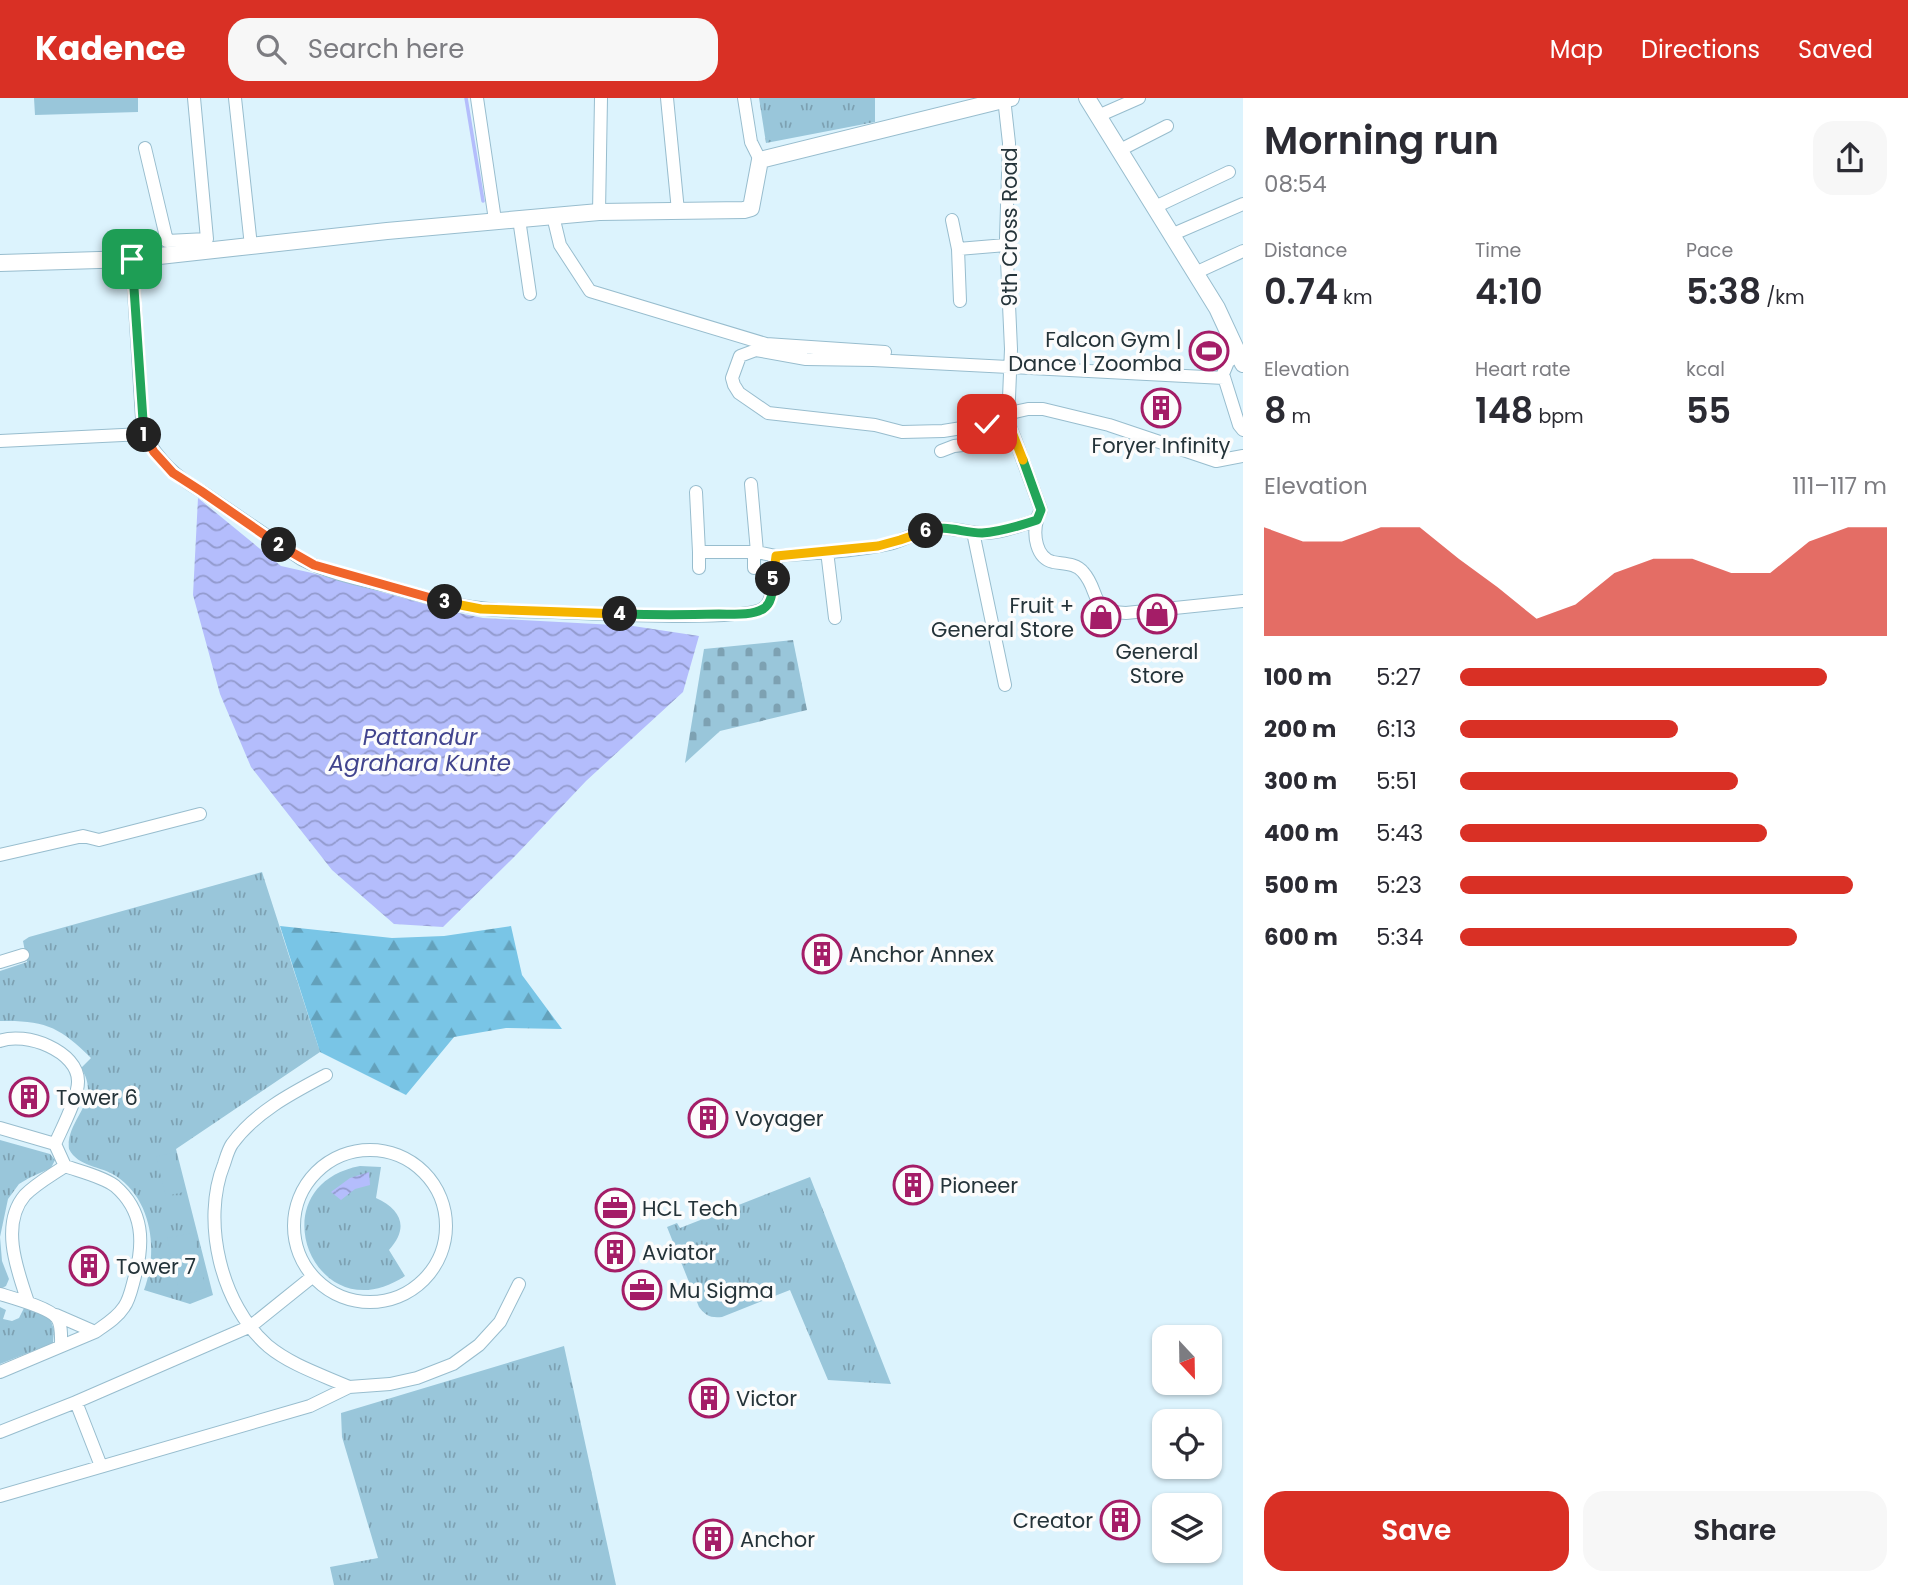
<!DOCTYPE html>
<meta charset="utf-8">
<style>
:root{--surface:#fff;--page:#f7f7f7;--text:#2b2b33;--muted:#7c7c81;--accent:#d93025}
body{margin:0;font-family:Poppins,sans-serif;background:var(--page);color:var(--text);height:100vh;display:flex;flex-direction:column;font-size:26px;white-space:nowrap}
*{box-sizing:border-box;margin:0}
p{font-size:23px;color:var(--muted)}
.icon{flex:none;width:38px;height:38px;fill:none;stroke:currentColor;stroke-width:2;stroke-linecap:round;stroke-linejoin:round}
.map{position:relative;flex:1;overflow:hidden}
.details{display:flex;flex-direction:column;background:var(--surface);width:665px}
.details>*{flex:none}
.needle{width:46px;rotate:158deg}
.tools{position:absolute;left:1152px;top:1227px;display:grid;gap:14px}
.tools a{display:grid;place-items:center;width:70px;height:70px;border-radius:14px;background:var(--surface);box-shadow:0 2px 5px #0004;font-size:35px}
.pin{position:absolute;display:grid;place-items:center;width:60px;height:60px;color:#fff;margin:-30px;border-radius:14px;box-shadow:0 4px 10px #0006}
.km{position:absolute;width:35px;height:35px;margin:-18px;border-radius:50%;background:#222;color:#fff;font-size:19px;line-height:35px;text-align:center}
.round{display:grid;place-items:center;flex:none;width:74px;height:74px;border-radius:21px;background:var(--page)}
.head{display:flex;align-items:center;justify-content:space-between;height:119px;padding:0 21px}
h1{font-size:38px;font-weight:600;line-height:52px}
.metrics{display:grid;grid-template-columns:repeat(3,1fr);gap:10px;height:119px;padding:7px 21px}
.metrics div{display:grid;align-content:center}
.metrics b{font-size:35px;font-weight:600}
.metrics small{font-size:19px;font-weight:400}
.metrics p{font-size:19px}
.chart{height:196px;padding:14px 21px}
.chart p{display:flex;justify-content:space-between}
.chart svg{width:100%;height:126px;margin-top:7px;fill:var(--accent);opacity:.7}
.cta{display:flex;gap:14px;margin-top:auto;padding:14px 21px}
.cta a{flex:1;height:80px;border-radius:21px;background:var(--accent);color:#fff;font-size:28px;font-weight:600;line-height:80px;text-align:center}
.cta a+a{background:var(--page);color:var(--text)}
ul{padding:0 21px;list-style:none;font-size:23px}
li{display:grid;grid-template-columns:112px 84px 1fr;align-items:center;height:52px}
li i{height:18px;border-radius:9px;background:var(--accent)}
header{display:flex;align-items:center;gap:42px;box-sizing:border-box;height:98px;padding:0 35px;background:var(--accent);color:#fff}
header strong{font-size:33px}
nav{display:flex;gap:38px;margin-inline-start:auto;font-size:24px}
.search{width:490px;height:63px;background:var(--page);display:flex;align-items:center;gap:18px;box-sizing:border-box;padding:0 24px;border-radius:21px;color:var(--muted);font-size:26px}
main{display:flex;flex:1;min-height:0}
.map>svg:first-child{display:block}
.grass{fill:url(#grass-tufts)}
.forest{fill:url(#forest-firs)}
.cemetery{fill:url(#cemetery-stones)}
.pitch{fill:#99c6da}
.water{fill:url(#water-waves)}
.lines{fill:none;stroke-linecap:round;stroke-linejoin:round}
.stream{stroke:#b4bdfc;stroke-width:3.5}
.minor-casing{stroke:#98bdce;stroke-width:14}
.tertiary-casing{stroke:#98bdce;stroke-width:18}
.minor{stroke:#fff;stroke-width:12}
.tertiary{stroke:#fff;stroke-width:16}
.split-1-casing{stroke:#fff;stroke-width:14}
.split-2-casing{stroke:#fff;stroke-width:14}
.split-3-casing{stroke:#fff;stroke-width:14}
.split-4-casing{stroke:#fff;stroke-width:14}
.split-5-casing{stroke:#fff;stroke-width:14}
.split-6-casing{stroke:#fff;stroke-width:14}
.split-7-casing{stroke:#fff;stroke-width:14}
.split-8-casing{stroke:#fff;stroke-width:14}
.split-1{stroke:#22a559;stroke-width:9}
.split-2{stroke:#f0652b;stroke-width:9}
.split-3{stroke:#f0652b;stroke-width:9}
.split-4{stroke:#f5b400;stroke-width:9}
.split-5{stroke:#22a559;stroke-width:9}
.split-6{stroke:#f5b400;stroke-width:9}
.split-7{stroke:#22a559;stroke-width:9}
.split-8{stroke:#f5b400;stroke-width:9}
.labels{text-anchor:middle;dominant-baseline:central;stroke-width:7;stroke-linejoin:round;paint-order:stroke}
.street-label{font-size:21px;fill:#243339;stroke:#fcfcfc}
.poi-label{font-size:21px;fill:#243339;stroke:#fcfcfc;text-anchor:start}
.water-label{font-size:23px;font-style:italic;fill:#41448e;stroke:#fcfcfc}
</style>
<header>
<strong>Kadence</strong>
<div class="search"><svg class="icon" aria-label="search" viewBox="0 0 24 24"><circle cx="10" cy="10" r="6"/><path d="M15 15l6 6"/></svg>Search here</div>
<nav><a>Map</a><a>Directions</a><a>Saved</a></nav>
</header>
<main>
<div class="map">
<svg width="1243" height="1487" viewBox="0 0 1243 1487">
<defs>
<pattern id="grass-tufts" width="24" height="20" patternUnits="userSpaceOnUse" patternTransform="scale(1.75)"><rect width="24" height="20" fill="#99c6da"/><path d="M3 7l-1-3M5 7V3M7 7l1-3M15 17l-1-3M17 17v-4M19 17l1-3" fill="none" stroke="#7da1b2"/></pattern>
<pattern id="forest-firs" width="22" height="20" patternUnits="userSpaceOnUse" patternTransform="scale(1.75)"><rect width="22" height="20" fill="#79c5e6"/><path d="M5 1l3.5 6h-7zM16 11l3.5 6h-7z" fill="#63a1bb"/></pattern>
<pattern id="cemetery-stones" width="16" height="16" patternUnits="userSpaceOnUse" patternTransform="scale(1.75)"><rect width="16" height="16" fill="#99c6da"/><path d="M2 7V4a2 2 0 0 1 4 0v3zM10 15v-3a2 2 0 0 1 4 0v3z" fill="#7da1b2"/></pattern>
<pattern id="water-waves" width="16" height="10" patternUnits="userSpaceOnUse" patternTransform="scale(1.75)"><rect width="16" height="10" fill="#b4bdfc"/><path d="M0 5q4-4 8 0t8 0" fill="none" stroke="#929acd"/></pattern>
</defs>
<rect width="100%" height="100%" fill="#dcf3fd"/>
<path class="grass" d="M 759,0 L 875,0 L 875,24 L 766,45 Z
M 262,774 L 320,954 L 176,1051 L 213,1197 L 190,1206 L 144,1192 C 158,1154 153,1103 116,1078 C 101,1068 78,1069 69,1051 C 65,1021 103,1004 81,970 L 91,960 C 60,929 45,922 0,923 L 0,873 L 27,864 L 23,843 L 29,839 Z
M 0,1042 L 50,1056 L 55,1062 L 51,1070 L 29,1080 L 19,1086 L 8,1101 L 0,1139 L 2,1163 L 9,1181 L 6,1188 L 0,1191 Z
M 360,1068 L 381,1069 L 376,1100 C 402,1112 409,1130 389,1152 L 405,1178 C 315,1238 255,1088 360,1068 Z
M 810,1079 L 891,1286 L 828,1282 L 790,1192 L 722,1219 C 710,1220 706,1218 699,1209 L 667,1129 L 677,1125 L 680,1130 Z
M 25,1208 L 50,1220 L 54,1232 L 53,1245 L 0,1266 L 0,1209 L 6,1212 L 3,1221 L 12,1223 L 19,1220 Z
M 564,1248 L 616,1487 L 334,1487 L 330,1469 L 378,1460 L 342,1339 L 341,1315 Z"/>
<path class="forest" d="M 280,828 L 392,840 L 444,838 L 511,828 L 522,877 L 562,931 L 506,930 L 454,939 L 406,997 L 320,954 Z"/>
<path class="cemetery" d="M 793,542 L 807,612 L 720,633 L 685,665 L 704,551 Z"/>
<path class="pitch" d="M 34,0 L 138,0 L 138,14 L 35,17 Z
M 174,1054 L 184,1094 L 166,1098 L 156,1059 Z
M 193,1135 L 206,1192 L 180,1197 L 167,1140 Z"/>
<path class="water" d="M 198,400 L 281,468 L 312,475 L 454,514 L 483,520 L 633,528 L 699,538 L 683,594 L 586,683 L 517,756 L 443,829 L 394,826 L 332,772 L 251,669 L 220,596 L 193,497 Z
M 369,1074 L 370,1087 L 355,1091 L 341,1102 L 331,1094 L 350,1080 Z"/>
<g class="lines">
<path class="stream" d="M 466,0 L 483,103"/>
<defs>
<path id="minor" d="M 235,0 L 251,148
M 477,0 L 495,122
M 667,0 L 678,113
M 744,0 L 751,44 L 760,62
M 1004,0 L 1009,45 L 1006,140 L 1011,251 L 1008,324 L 1015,341
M 1098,18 L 1139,0
M 145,50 L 167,143 L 207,141 L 194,0
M 1120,52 L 1167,28
M 1155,109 L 1229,74
M 599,114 L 601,0
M 553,118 L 560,147 L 590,193 L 766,246 L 885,254
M 519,121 L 530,196
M 952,122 L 958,151
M 1171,137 L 1243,106
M 132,161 L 143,336 C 160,363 173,377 201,393 L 301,461 C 328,475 358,481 387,488 C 418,497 448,506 480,510 C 504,514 530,513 554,514 C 585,515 749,525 765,509 C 775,500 774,472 776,458 C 813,455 853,454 889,446 C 905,442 919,432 936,430 C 951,429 964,434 979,435 C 998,436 1019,428 1037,422
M 1195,175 L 1243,153
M 960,203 L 958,151 L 1006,147
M 1239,256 L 1228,264 L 1223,276 L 1239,327 L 1243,332
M 1224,280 L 873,262 L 806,261 L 756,252 L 740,258 L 732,280 L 734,287 L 739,295 L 768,315 L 875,327 L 902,334 L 943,333 L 987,326 L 1015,314 L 1028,311 L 1043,311 L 1109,327 L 1216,363 L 1243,358
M 0,343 L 143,336
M 941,353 L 954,348 L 1015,341 L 1041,412 C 1039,416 1037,419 1037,422 C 1033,437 1036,460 1053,464 C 1063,466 1076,465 1083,474 C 1101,494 1088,514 1126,515 L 1243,503
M 751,386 L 757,454
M 696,394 L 699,454 L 757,454 L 776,458
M 973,434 L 1005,587
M 827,453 L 835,520
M 699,454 L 699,470
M 754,454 L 754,470
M 0,757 L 83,738 L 99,742 L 200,716
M 0,864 L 23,857
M 0,943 C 25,933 79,953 78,984 C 78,1000 62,1030 55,1046 L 65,1068 C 79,1073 104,1079 115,1088 C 144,1113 144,1145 135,1178 C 132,1188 130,1201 124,1209 C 117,1220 105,1227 95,1234 L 0,1274
M 326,977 C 292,995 255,1014 232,1046 C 228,1052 226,1060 224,1066 C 201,1123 221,1207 268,1248 C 291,1267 322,1277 349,1289
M 0,1030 L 55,1046
M294 1128a76 76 0 1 1 152 0a76 76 0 1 1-152 0Z
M 0,1196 C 13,1200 50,1210 57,1220 C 62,1227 61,1239 61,1248
M 28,1204 C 17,1172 0,1126 25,1097 C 37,1085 52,1077 65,1068
M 56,1217 L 95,1234
M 76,1304 L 251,1228 L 312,1179
M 0,1334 L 76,1304 L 101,1368
M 0,1398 L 310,1308 L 349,1289 L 390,1286 L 417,1280 L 453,1266 L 479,1247 L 500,1224 L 519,1186"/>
<path id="tertiary" d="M 1087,0 L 1217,210 L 1243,266
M 0,165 L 132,161 L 387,133 L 599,114 L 744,112 L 751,110 L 760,62 L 1011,0"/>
</defs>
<use href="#minor" class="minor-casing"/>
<use href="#tertiary" class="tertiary-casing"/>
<use href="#minor" class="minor"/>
<use href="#tertiary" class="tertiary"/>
</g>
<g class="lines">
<defs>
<path id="split-1" d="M 132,161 L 144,337"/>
<path id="split-2" d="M 144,337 L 154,354 L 173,375 L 201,393 L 279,447"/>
<path id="split-3" d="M 279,447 L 314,467 L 445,504"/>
<path id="split-4" d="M 445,504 L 481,511 L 620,516"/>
<path id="split-5" d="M 620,516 C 653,517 686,517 719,516 C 733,516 751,518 763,511 C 773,505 772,492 773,481"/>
<path id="split-6" d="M 773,481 L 776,458 L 878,448 L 900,442 L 926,433"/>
<path id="split-7" d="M 926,433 C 946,426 962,435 982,435 C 1000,434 1019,428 1037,422 L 1041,412 L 1023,362"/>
<path id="split-8" d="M 987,326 L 1007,317 L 1008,324 L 1023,362"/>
</defs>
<use href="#split-1" class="split-1-casing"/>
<use href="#split-2" class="split-2-casing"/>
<use href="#split-3" class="split-3-casing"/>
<use href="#split-4" class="split-4-casing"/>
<use href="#split-5" class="split-5-casing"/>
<use href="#split-6" class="split-6-casing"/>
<use href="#split-7" class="split-7-casing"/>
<use href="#split-8" class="split-8-casing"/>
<use href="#split-1" class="split-1"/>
<use href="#split-2" class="split-2"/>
<use href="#split-3" class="split-3"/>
<use href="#split-4" class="split-4"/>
<use href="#split-5" class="split-5"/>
<use href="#split-6" class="split-6"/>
<use href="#split-7" class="split-7"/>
<use href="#split-8" class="split-8"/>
</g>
<defs>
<symbol id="stadium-ring" viewBox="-11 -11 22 22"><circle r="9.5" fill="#fcfcfc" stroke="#a41d67" stroke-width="1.5"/><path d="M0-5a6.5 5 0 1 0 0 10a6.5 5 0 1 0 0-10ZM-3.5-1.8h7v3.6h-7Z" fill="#a41d67"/></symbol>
<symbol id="building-ring" viewBox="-11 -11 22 22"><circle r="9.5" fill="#fcfcfc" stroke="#a41d67" stroke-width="1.5"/><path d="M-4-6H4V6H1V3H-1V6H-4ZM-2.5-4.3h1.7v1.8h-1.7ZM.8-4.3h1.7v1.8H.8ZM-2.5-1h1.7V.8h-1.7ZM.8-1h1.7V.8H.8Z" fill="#a41d67"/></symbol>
<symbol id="shop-ring" viewBox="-11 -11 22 22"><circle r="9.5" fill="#fcfcfc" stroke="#a41d67" stroke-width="1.5"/><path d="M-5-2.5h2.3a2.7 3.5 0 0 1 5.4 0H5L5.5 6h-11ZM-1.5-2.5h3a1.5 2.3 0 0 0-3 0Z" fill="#a41d67"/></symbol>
<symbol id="office-ring" viewBox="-11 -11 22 22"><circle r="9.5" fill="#fcfcfc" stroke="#a41d67" stroke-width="1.5"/><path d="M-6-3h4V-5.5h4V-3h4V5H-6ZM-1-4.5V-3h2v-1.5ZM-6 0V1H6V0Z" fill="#a41d67"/></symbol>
</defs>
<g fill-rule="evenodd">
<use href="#stadium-ring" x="1187" y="231" width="44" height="44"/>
<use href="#building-ring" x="1139" y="288" width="44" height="44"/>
<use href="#shop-ring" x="1135" y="494" width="44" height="44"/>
<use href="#shop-ring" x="1079" y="497" width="44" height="44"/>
<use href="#building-ring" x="800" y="834" width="44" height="44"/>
<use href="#building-ring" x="7" y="977" width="44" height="44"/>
<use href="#building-ring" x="686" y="998" width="44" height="44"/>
<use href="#building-ring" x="891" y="1065" width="44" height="44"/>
<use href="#office-ring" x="593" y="1088" width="44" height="44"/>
<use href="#building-ring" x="593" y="1132" width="44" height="44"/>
<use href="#building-ring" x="67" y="1146" width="44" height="44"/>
<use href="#office-ring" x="620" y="1170" width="44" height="44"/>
<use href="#building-ring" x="687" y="1278" width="44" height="44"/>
<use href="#building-ring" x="1098" y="1400" width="44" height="44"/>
<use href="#building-ring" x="691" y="1419" width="44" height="44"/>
</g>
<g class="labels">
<g class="street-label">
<text transform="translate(1009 129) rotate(-90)">9th Cross Road</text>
</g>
<g class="poi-label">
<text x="1182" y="241" text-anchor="end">Falcon Gym |<tspan x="1182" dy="24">Dance | Zoomba</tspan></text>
<text x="1161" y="347" text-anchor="middle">Foryer Infinity</text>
<text x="1074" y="507" text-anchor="end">Fruit +<tspan x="1074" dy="24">General Store</tspan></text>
<text x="1157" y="553" text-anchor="middle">General<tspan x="1157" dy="24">Store</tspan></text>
<text x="849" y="856">Anchor Annex</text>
<text x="56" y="999">Tower 6</text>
<text x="735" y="1020">Voyager</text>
<text x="940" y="1087">Pioneer</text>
<text x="642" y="1110">HCL Tech</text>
<text x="642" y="1154">Aviator</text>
<text x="116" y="1168">Tower 7</text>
<text x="669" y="1192">Mu Sigma</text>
<text x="736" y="1300">Victor</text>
<text x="1093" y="1422" text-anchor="end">Creator</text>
<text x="740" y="1441">Anchor</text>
</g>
<g class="water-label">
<text x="420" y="639">Pattandur<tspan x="420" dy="26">Agrahara Kunte</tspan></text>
</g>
</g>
</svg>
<div class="tools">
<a><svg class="needle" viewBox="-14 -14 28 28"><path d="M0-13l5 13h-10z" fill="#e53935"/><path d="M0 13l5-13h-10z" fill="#7c7c81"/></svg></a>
<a><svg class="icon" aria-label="locate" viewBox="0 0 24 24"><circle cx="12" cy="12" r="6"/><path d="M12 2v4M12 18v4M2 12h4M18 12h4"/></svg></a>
<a><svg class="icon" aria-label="layers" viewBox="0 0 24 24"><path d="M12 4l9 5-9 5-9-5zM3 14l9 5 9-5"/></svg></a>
</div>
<div class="pin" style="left:132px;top:161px;background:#1e9e55"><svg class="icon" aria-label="arrive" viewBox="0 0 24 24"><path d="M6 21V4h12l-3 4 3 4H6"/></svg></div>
<div class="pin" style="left:987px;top:326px;background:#d93025"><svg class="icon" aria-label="check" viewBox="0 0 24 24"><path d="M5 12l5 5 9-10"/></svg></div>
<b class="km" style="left:144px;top:337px">1</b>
<b class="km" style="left:279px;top:447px">2</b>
<b class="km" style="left:445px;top:504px">3</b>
<b class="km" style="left:620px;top:516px">4</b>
<b class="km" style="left:773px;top:481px">5</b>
<b class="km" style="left:926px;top:433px">6</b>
</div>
<section class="details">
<div class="head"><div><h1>Morning run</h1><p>08:54</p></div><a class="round"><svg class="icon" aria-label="share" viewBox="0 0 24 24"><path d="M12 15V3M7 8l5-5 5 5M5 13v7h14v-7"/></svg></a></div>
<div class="metrics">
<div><p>Distance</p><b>0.74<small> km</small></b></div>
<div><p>Time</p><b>4:10</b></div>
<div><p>Pace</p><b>5:38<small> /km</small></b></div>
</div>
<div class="metrics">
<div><p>Elevation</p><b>8<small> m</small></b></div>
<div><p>Heart rate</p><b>148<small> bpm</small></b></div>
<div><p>kcal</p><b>55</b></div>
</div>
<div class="chart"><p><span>Elevation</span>111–117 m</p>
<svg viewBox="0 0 160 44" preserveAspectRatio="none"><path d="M0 44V6L10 11L20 11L30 6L40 6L50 17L60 27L70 38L80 33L90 22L100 17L110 17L120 22L130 22L140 11L150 6L160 6V44z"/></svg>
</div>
<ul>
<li><b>100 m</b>5:27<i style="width:86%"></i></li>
<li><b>200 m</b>6:13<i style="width:51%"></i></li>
<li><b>300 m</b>5:51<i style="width:65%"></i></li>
<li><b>400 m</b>5:43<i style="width:72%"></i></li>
<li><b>500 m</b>5:23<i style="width:92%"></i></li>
<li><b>600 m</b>5:34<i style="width:79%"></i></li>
</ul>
<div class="cta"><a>Save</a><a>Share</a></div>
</section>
</main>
